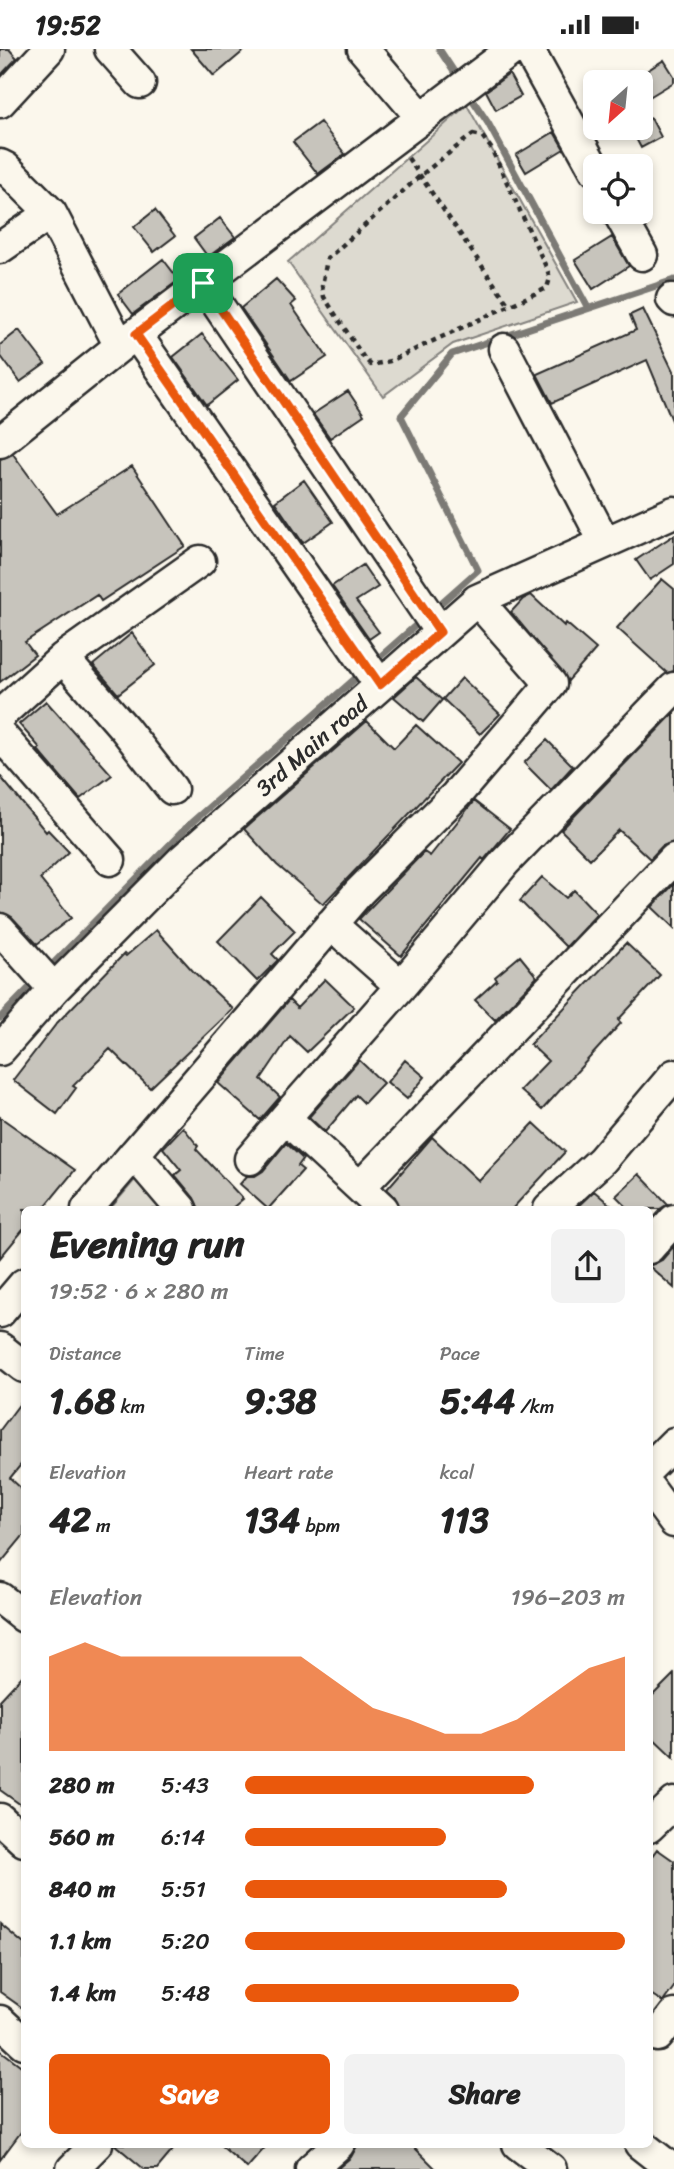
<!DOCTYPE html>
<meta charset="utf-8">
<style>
:root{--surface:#fff;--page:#f2f2f2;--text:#222;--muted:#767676;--accent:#ea580c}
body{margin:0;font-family:Sriracha,sans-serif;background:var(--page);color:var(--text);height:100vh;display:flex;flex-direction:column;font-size:26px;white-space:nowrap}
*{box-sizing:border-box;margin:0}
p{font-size:23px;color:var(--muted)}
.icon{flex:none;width:38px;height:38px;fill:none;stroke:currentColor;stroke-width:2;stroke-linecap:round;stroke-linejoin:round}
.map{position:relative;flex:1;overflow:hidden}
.side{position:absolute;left:21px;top:1157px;width:632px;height:942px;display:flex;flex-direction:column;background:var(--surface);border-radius:10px;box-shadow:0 4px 10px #0003}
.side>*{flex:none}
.needle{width:46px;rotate:207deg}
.fabs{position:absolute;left:583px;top:21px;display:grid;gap:14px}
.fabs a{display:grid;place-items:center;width:70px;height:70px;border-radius:10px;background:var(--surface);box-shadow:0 4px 10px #0003;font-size:35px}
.pin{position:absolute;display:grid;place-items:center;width:60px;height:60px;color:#fff;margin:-30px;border-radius:14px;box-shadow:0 4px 10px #0006}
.round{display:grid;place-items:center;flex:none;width:74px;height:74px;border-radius:10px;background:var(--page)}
.overview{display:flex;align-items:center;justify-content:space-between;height:119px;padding:0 28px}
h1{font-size:38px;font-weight:700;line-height:52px}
.stats{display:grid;grid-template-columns:repeat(3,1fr);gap:10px;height:119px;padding:7px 28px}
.stats div{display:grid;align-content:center}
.stats b{font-size:35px;font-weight:700}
.stats small{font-size:19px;font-weight:400}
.stats p{font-size:19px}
.chart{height:196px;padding:14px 28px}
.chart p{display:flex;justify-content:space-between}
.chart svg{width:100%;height:126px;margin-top:7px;fill:var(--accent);opacity:.7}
.cta{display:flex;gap:14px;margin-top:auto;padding:14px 28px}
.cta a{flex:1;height:80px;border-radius:10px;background:var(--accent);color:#fff;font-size:28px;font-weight:700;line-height:80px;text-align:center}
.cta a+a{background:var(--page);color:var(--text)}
ul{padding:0 28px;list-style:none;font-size:23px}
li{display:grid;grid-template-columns:112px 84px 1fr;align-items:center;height:52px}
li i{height:18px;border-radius:9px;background:var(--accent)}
.status{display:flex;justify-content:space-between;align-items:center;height:49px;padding:0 35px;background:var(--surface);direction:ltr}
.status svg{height:19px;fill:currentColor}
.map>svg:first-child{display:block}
.green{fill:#dddad0;stroke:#84827e;stroke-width:2}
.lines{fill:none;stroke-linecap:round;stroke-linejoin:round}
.stream{stroke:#7b7a75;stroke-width:7}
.building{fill:#c7c4bc;stroke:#2b2b2b;stroke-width:2}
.minor-casing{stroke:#2b2b2b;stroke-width:35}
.path{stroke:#2b2b2b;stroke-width:4.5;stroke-dasharray:5 5;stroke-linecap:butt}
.minor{stroke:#fbf7ec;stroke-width:30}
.route-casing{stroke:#fff;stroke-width:14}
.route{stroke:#ea580c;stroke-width:9}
.labels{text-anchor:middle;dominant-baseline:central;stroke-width:5;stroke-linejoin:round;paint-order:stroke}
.street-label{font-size:23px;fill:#2b2b2b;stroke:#fbf7ec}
</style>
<div class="status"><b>19:52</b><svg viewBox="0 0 49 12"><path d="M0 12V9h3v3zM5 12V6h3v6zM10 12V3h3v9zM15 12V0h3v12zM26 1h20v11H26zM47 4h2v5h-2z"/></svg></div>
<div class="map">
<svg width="674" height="2120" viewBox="0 0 674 2120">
<rect width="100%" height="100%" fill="#fbf7ec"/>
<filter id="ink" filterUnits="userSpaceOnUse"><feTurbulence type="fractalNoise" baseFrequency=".0143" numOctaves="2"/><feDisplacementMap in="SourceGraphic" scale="14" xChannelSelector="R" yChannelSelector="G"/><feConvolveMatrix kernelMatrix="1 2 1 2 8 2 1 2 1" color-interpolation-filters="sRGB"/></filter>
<g filter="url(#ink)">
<path class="green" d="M 467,56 L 577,253 L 453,295 L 383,347 L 288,213 Z
M 139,1126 L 167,1160 L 110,1160 Z"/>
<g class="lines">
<path class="stream" d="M 439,0 L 460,32
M 468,44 L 488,74 L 588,259
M 433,561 L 478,521 L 401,367 L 452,305 L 674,231
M 373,614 L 424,569
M 47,921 L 191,774 L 364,622
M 0,969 L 36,932"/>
</g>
<path class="building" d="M 0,0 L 9,0 L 17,9 L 0,27 Z
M 191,0 L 246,0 L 214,27 Z
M 664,11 L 674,27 L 674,33 L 646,50 L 640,41 L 640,33 L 634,30 Z
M 509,25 L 521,47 L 496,61 L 486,42 Z
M 651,69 L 661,88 L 641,99 L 631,80 L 640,79 L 640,75 Z
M 320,73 L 345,105 L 318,125 L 293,93 Z
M 554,83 L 564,100 L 526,123 L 516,106 Z
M 155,161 L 175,187 L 154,203 L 134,178 Z
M 220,169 L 235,188 L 208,208 L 194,189 Z
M 612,188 L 629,217 L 593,240 L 575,211 Z
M 163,210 L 179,231 L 133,265 L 118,245 Z
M 276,230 L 296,252 L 291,256 L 327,308 L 291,332 L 241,259 Z
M 643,260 L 674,324 L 674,376 L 647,311 L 552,354 L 537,325 L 636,281 L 630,266 Z
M 19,281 L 45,315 L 20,333 L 0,306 L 0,296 Z
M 202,285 L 238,331 L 207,356 L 173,308 Z
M 348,342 L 364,366 L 330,389 L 313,365 Z
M 13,405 L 57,465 L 132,417 L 185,497 L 101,552 L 97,546 L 25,593 L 35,606 L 0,633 L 0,410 Z
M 304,431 L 333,473 L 303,494 L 275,453 Z
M 674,486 L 674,515 L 650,531 L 636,511 Z
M 363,516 L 378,538 L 356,552 L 379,583 L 369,590 L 332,537 Z
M 662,530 L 674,540 L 674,622 L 667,624 L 617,579 Z
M 531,546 L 564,577 L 566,574 L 596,600 L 568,632 L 511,563 L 523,550 Z
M 132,584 L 155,616 L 118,645 L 93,616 Z
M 416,628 L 442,651 L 423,673 L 394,648 Z
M 462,629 L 500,665 L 480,685 L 443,650 Z
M 46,652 L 112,726 L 80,750 L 38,701 L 40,699 L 19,675 Z
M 674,664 L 674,793 L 662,797 L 650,810 L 619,781 L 590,810 L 561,781 Z
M 367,672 L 394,699 L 416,676 L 458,714 L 323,855 L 277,816 L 244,780 Z
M 547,691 L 573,717 L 551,741 L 524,714 Z
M 0,727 L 46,783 L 48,781 L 69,803 L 40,830 L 71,869 L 37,895 L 12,868 L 0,863 Z
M 474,752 L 510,780 L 484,811 L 482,809 L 401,907 L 359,870 L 424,803 L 430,807 Z
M 542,828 L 566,849 L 574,841 L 597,865 L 566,898 L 520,852 Z
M 674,835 L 674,879 L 652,858 Z
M 261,848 L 295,882 L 272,905 L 278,911 L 257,932 L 218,892 Z
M 156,881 L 193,922 L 233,960 L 150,1039 L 110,1000 L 73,1037 L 76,1039 L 57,1065 L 13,1031 L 57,974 L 124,905 L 126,907 Z
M 626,894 L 660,926 L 618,971 L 621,974 L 542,1061 L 520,1041 L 548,1012 L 530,995 Z
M 520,907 L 537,928 L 495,971 L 475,951 L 497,931 L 495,928 Z
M 325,930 L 354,958 L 307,1003 L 290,987 L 261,1030 L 280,1048 L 260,1071 L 218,1034 L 289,951 L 297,959 Z
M 359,1011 L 383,1034 L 364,1054 L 356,1046 L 325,1083 L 309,1068 Z
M 405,1011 L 425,1028 L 407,1050 L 387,1033 Z
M 0,1068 L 75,1121 L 43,1160 L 24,1160 L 24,1180 L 0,1209 Z
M 534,1074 L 565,1103 L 512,1160 L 400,1160 L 395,1148 L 387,1140 L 432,1088 L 479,1132 Z
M 183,1078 L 198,1097 L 196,1100 L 243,1150 L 231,1160 L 199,1160 L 194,1149 L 175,1126 L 181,1121 L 163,1099 Z
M 286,1094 L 303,1110 L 298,1117 L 303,1121 L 268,1160 L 240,1135 L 247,1127 L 255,1127 L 263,1122 Z
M 639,1125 L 668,1155 L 660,1160 L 629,1160 L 616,1147 Z
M 594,1142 L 615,1160 L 575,1160 Z
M 674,1197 L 674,1239 L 649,1217 L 662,1211 Z
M 24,1349 L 24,1412 L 10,1429 L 24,1442 L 24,1486 L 0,1515 L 0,1381 Z
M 24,1625 L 24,1758 L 0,1741 L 0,1651 Z
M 674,1625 L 674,1709 L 649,1685 L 649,1650 Z
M 657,1800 L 674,1812 L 674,1938 L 663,1953 L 649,1944 L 649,1811 Z
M 0,1875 L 24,1895 L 24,1960 L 0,1943 Z
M 0,2001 L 24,2019 L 24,2079 L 0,2111 Z
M 114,2095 L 178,2095 L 157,2120 L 144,2120 Z
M 219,2095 L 268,2095 L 247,2119 Z
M 358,2095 L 411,2095 L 436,2120 L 337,2120 L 351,2108 Z"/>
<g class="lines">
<defs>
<path id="minor" d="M 110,0 L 140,34
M 363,0 L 421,68
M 528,0 L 595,121
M 0,53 L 49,0
M 0,116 L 6,119 L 51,164 L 120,297 L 0,393
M 618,163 L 642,206
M 0,199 L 51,164
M 203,234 L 440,583
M 672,250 L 674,252
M 136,285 L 380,636
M 120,297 L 513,0
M 504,300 L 605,494
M 63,609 L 124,679 L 172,740
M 0,666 L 63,609 L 200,512
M 0,685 L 110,811
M 331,875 L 401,937
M 0,880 L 54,940
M 0,1001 L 54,940 L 181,812 L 477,551 L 674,463
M 134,1105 L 181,1160
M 250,1110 L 285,1069
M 360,1138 L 674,810
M 87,1160 L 359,843 L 456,746 L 551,635 L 477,551
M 383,1160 L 285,1069 L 401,937 L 505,813 L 674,639
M 549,1160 L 602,1111 L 674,1026
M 649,1199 L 674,1171
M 0,1263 L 24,1235
M 0,1299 L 24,1318
M 649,1419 L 674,1394
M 649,1439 L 674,1473
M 0,1549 L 24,1568
M 0,1770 L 24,1792
M 649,1778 L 674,1754
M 0,1972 L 24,1994
M 658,1987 L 674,1966
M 518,2095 L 551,2120
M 640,2095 L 672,2120
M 72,2120 L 97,2095
M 311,2120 L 339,2095"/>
</defs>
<use href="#minor" class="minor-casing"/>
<path class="path" d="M 473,85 L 482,87 L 491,99 L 547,220 L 550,229 L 547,239 L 390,312 L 371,316 L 364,309 L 324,248 L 322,237 L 327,210 L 420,127 Z
M 408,109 L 508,255"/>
<use href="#minor" class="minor"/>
</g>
</g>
<g class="lines" filter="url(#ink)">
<defs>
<path id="route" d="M 203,234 L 440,583 L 380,636 L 136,285 Z"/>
</defs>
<use href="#route" class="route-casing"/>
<use href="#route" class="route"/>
</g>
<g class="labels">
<g class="street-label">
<text transform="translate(312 697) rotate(-41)">3rd Main road</text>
</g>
</g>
</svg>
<div class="fabs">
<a><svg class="needle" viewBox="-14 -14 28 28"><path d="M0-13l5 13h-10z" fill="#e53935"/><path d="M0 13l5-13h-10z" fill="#767676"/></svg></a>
<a><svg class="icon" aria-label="locate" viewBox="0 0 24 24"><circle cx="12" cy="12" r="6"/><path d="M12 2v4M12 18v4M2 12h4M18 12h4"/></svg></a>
</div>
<div class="pin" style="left:203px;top:234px;background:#1e9e55"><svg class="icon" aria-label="arrive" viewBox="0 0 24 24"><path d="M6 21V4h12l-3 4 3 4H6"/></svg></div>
<section class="side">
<div class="overview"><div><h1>Evening run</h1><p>19:52 · 6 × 280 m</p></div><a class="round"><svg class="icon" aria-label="share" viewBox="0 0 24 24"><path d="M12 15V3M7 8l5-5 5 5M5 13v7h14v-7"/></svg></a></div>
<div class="stats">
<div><p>Distance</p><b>1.68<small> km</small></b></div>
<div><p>Time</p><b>9:38</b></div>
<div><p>Pace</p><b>5:44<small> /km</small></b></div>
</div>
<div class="stats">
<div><p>Elevation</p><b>42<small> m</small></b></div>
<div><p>Heart rate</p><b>134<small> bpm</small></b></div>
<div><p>kcal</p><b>113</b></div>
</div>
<div class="chart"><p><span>Elevation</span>196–203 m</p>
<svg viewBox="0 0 160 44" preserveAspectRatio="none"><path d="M0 44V11L10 6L20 11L30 11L40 11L50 11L60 11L70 11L80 20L90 29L100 33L110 38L120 38L130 33L140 24L150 15L160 11V44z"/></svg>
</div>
<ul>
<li><b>280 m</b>5:43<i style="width:76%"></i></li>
<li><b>560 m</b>6:14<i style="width:53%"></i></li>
<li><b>840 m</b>5:51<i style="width:69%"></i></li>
<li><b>1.1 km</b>5:20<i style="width:100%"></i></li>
<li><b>1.4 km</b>5:48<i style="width:72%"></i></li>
</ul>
<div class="cta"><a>Save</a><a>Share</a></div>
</section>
</div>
